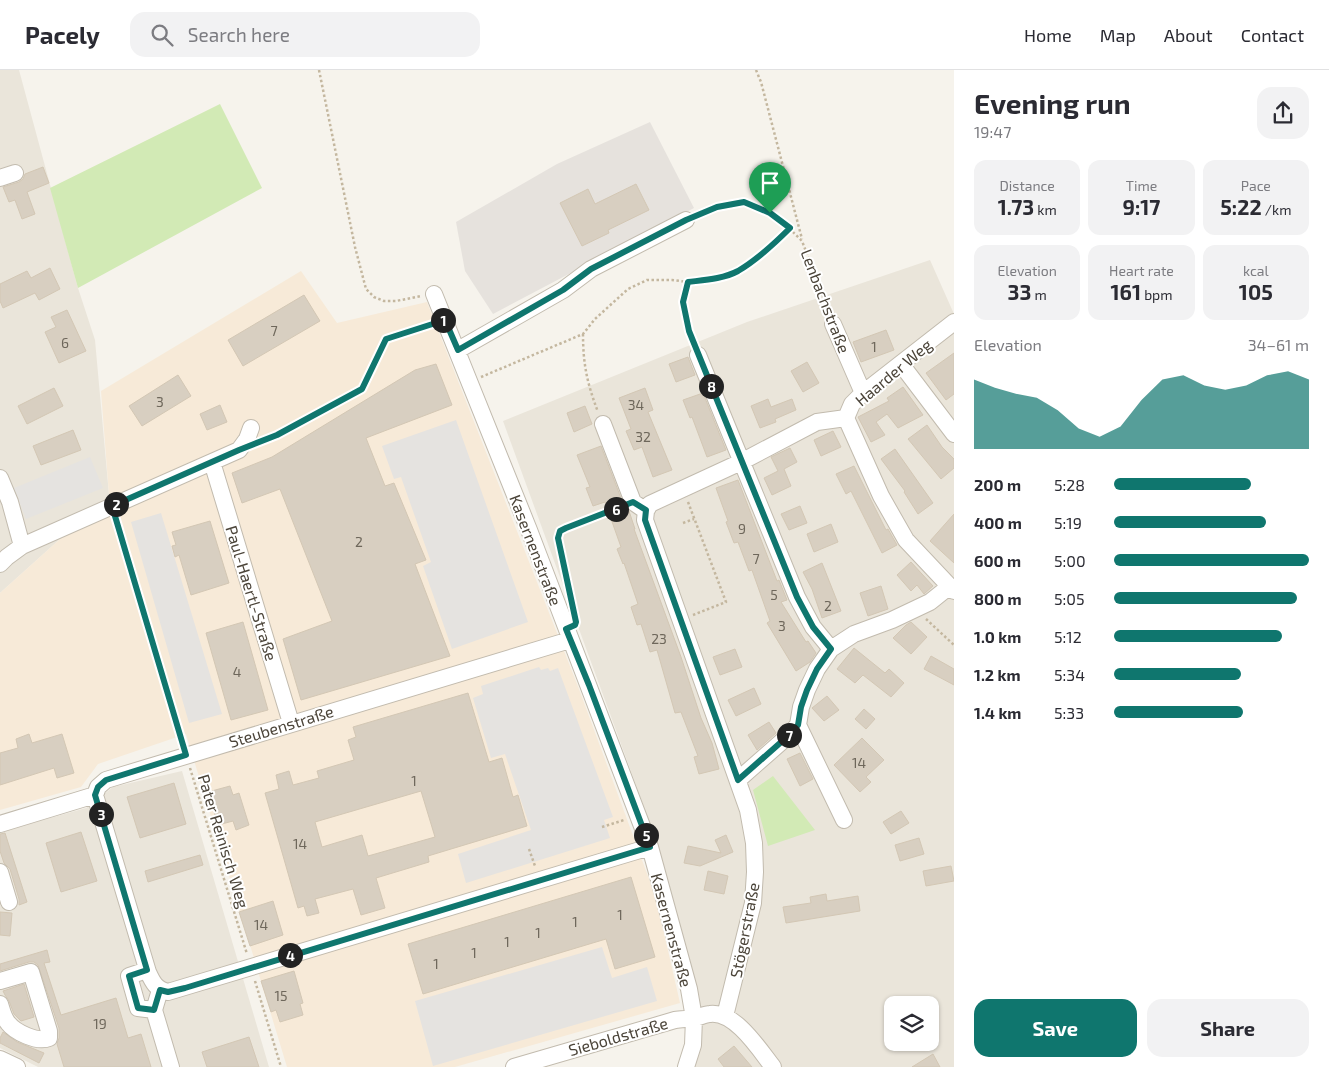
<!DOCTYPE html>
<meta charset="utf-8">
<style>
:root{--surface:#fff;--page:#f2f2f3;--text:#2b2b33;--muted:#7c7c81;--line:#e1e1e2;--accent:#0f766e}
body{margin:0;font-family:"Exo 2",sans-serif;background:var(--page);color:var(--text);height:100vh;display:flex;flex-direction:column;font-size:19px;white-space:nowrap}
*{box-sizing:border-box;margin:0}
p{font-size:16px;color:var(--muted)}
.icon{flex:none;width:28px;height:28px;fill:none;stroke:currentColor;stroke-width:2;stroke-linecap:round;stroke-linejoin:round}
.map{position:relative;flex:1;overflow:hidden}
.side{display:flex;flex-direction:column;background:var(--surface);width:375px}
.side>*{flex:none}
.buttons{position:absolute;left:884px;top:926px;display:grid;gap:10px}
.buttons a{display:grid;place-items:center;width:55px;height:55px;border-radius:10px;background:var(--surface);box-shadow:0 1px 4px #0004;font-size:25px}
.pin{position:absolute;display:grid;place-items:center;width:42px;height:42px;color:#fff;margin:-51px -21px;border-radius:50% 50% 50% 0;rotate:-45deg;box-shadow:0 0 5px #0007}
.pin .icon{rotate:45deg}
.km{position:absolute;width:25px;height:25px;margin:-12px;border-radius:50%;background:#222;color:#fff;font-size:14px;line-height:25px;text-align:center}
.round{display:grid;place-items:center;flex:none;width:52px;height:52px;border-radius:15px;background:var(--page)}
.summary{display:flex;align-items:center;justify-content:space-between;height:85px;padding:0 20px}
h1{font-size:28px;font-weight:700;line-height:38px}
.figures{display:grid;grid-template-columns:repeat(3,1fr);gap:8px;height:85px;padding:5px 20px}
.figures div{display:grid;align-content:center;border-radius:12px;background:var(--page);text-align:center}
.figures b{font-size:21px;font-weight:700}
.figures small{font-size:14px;font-weight:400}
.figures p{font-size:14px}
.chart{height:140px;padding:10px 20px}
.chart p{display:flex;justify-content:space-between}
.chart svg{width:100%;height:90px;margin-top:5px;fill:var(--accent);opacity:.7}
.button{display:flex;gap:10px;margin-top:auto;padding:10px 20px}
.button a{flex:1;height:58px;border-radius:15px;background:var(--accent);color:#fff;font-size:20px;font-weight:700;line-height:58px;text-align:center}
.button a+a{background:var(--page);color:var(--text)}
ul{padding:0 20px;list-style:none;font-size:16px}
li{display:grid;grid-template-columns:80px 60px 1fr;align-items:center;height:38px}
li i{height:12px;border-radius:6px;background:var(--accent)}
header{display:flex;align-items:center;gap:30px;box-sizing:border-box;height:70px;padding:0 25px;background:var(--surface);border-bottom:1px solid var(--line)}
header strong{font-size:24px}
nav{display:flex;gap:28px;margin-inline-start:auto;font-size:18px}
.search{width:350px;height:45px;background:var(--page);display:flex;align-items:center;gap:12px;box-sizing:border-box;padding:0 18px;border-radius:15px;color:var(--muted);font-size:19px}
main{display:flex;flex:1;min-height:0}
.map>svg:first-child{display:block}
.residential{fill:#eae5da;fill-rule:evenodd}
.commercial{fill:#f7ead8}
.industrial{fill:#e6e2dd}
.green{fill:#d2eab5}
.parking{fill:#e5e3e0}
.building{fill:#d8cfc1;stroke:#d3c7b4;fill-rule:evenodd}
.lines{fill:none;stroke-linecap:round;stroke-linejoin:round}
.minor-casing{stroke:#c2bbae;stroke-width:18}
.path{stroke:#c4b79f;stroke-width:2.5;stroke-dasharray:2.5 2.5;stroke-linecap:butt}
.minor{stroke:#fff;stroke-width:16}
.route-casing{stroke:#fff;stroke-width:10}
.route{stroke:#0f766e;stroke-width:6}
.labels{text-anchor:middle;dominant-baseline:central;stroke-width:4;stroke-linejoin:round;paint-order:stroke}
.number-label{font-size:14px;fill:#6e675b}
.street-label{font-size:16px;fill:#4b4439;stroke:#fff}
</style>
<header>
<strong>Pacely</strong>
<div class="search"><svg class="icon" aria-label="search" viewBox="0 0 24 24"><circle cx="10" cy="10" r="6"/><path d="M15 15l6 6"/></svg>Search here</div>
<nav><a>Home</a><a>Map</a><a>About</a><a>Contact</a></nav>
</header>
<main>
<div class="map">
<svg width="954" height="997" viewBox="0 0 954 997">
<rect width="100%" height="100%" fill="#f6f3ec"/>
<path class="residential" d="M 0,0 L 19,0 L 78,218 L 95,270 L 109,425 L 0,523 Z
M 930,190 L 954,244 L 954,997 L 695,997 L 700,961 L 672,828 L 644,737 L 503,351 L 747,252 ZM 892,935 L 930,935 L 930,972 L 892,972 Z
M 182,701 L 269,997 L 38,997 L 0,978 L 0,762 L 86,738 L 113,717 Z"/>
<path class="commercial" d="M 301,201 L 337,253 L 427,232 L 579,619 L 656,828 L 680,933 L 455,997 L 287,997 L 186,664 L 98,694 L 81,717 L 0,740 L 0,523 L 109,425 L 101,321 Z"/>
<path class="industrial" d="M 650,52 L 694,138 L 493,244 L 465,201 L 456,152 L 557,94 Z"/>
<path class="green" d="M 220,34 L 262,118 L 78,218 L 50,118 Z
M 773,706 L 815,760 L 768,776 L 753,720 Z"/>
<path class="parking" d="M 456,350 L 528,552 L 452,579 L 423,496 L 431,492 L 401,407 L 394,409 L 382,376 Z
M 90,387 L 103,418 L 26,449 L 14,418 Z
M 161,443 L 222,644 L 189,653 L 131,452 Z
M 539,597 L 541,600 L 548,598 L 550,601 L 558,598 L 613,747 L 604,750 L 610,768 L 466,813 L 458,784 L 531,760 L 505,684 L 491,688 L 473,628 L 483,624 L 481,616 Z
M 602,877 L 612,908 L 647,897 L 657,931 L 433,996 L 415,931 Z"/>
<path class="building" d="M 43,97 L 49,113 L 27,122 L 35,144 L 22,149 L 15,130 L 9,132 L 3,117 L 19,112 L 23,109 L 25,104 Z
M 636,114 L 649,140 L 608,160 L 609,163 L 582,176 L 560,133 L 588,119 L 595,134 Z
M 50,198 L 60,219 L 39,230 L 35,223 L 3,238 L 0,231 L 0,214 L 27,201 L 31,208 Z
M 304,225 L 320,251 L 243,296 L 228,270 Z
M 67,240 L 86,281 L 59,293 L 45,262 L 56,257 L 51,247 Z
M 886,260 L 894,280 L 861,292 L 853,272 Z
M 954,283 L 954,324 L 946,330 L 926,303 Z
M 688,287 L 695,305 L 676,312 L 669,294 Z
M 807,292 L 819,313 L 803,322 L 791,301 Z
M 436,294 L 452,335 L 366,368 L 385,416 L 394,413 L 426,490 L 415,494 L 450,586 L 301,630 L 283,569 L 332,551 L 280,419 L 242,433 L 232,403 L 272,387 L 415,300 Z
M 178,305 L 191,326 L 142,356 L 129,336 Z
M 903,317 L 923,345 L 898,358 L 887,344 L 876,352 L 885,365 L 871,372 L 858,347 L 889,331 L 887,328 Z
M 54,318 L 63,336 L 27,354 L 18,336 Z
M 645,318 L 653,340 L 648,342 L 672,400 L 653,407 L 642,377 L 634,380 L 626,361 L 631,359 L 619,328 Z
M 703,323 L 726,380 L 707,387 L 692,347 L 690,348 L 683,330 Z
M 768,329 L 771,337 L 792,329 L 796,340 L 775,349 L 776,352 L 760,358 L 751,336 Z
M 220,335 L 227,352 L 207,360 L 200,344 Z
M 585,336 L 592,354 L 574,362 L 567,343 Z
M 927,355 L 942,377 L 954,389 L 954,398 L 941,409 L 908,369 Z
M 73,360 L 81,380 L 41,395 L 33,376 Z
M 833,361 L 841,377 L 821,386 L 814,370 Z
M 601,376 L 624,436 L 629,441 L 635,459 L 634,459 L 681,587 L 701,648 L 712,673 L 719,699 L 699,704 L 694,687 L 698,686 L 681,642 L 675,643 L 657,580 L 650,582 L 641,554 L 637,555 L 631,537 L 638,534 L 624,493 L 623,494 L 617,479 L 621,477 L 605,432 L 593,436 L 586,418 L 590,417 L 577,385 Z
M 790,378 L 797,392 L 784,399 L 791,416 L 772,425 L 764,408 L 778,401 L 771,387 Z
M 895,379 L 933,433 L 918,444 L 904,422 L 905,421 L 881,389 Z
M 854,396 L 886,460 L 888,459 L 897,475 L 882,483 L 851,421 L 846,424 L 836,404 Z
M 738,410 L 777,511 L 779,510 L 787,530 L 781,532 L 806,572 L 808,571 L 816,583 L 810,592 L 796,601 L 767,553 L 770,551 L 752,500 L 749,501 L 738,472 L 734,473 L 726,452 L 728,451 L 716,418 Z
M 800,436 L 807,453 L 789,460 L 781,444 Z
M 954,444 L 954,493 L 930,471 Z
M 210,451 L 229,513 L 191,525 L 179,485 L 175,487 L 172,476 L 176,475 L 172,462 Z
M 831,454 L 838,472 L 814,482 L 807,464 Z
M 911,492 L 933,516 L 924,524 L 917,515 L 911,521 L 897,505 Z
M 822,493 L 841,541 L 822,548 L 812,519 L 803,502 Z
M 881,516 L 888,539 L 868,546 L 860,523 Z
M 243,552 L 268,640 L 231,650 L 206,563 Z
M 911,552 L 927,567 L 911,584 L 893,568 L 906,555 Z
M 854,578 L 885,603 L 889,599 L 904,613 L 891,627 L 863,605 L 855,613 L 837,599 Z
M 735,579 L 742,597 L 720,605 L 713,587 Z
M 931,586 L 954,599 L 954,615 L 924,599 Z
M 754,618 L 761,634 L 736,646 L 728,630 Z
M 468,623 L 489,692 L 502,688 L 513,727 L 518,725 L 527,756 L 428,786 L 429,792 L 376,808 L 385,838 L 361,845 L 353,819 L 315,829 L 319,843 L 307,846 L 304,836 L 298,838 L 265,723 L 279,719 L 276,705 L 289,701 L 293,715 L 319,708 L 317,701 L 354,690 L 348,670 L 356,667 L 353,657 ZM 421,721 L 435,767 L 368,786 L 362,765 L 322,777 L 315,752 Z
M 827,626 L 839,640 L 824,651 L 812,638 Z
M 864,639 L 875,649 L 866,659 L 855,649 Z
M 769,652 L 776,663 L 757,680 L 748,665 Z
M 29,664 L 32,673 L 62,664 L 74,703 L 57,708 L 54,698 L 0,715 L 0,683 L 18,678 L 16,669 Z
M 862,668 L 884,690 L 866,707 L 871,712 L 860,722 L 834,695 Z
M 800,683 L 813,709 L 800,716 L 787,689 Z
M 174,713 L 186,754 L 140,768 L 127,727 Z
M 230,716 L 233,725 L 239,723 L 249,755 L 236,760 L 233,751 L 218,755 L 208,722 Z
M 901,741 L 909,753 L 891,764 L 883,752 Z
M 81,762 L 97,811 L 61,822 L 46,773 Z
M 5,763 L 27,832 L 19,835 L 19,829 L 10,799 L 4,793 L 0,781 L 0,764 Z
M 726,765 L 733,782 L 700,796 L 684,793 L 688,776 L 721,783 L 715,770 Z
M 919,768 L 924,784 L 900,791 L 895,775 Z
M 200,785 L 203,795 L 148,812 L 145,801 Z
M 951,796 L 954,811 L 926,816 L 923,801 Z
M 708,801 L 728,806 L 724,824 L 704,820 Z
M 631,807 L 655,887 L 615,899 L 606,869 L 423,924 L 408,874 Z
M 826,824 L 827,831 L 858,826 L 860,841 L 786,853 L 783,837 L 811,833 L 810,827 Z
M 273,831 L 283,865 L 250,876 L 239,842 Z
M 0,842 L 12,843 L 10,866 L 0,865 Z
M 47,880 L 50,892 L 44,893 L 61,945 L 116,928 L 128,968 L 141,964 L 151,997 L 64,997 L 57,974 L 59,968 L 59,958 L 38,895 L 34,892 L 29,892 L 0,901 L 0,894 Z
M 294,901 L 303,933 L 300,934 L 303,945 L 280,952 L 276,940 L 271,942 L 261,911 Z
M 24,914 L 34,947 L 21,951 L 14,944 L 9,931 L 5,925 L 3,921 Z
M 3,962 L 17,972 L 44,983 L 39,993 L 0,973 L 0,968 Z
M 249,967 L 259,997 L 207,997 L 202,982 Z
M 734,976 L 752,997 L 724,997 L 718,989 Z
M 933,984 L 940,997 L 912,997 Z"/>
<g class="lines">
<defs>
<path id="minor" d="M 0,108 L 15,103
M 434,224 L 529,460 L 650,777 L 689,919 L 694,948 L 693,975 L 686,997
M 833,254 L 863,323
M 458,280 L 563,220 L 591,199 L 686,150
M 698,285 L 797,527 L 813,557 L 831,579
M 901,294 L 954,364
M 846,348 L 881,426 L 906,470 L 954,521
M 603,354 L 633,432 L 646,441 L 645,450 L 748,740 L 754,773 L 755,802 L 753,833 L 725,946
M 212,392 L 291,653
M 0,408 L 10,432 L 22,476
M 646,441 L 650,434 L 741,392 L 817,352 L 846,348 L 852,334 L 863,323 L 954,252
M 0,494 L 7,487 L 22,476 L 239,380 L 247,369 L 251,358
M 798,655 L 844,750
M 738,710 L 788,666 L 798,655 L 801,637 L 807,620 L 817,599 L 831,579 L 854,564 L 892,550 L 930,532 L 950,516
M 95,725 L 148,902 C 153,913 156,919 168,922 L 650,777
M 0,754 L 95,725 L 98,717 L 106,710 L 570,570
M 0,802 L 9,832
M 147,900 L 129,906 L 138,938 L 154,940
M 0,911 L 31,902 L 49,961 L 49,968 C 37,973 15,962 8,953 C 3,947 2,940 0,934
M 160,920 L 154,940 L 171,997
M 0,989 L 17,997
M 514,997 L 675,950 C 681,949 688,949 695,948 C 700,947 705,944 710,944 C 735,941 759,979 773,997"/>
</defs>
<use href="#minor" class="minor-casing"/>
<path class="path" d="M 319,0 L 355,177 L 366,219 L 374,227 L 384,231 L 396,231 L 421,226
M 756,0 L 761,12 L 802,169
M 699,145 L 717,137 L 744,132 L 770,143 L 789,158 L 802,171 L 829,242
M 688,212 C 704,210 723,209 738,201 C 757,190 774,174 789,158
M 583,264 C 583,294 587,313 598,342
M 481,307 L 583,264 L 595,249 L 628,219 L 647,210 L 672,210 L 688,212 L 683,232 L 689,261 L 694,273
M 261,371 L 277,365 L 362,319 L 386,269 L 431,254
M 688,432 L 726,532 L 693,545
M 116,449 L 182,672
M 683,453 L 694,449
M 571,526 L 558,468 L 560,461 L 620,437
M 926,549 L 954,575
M 190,698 L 247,884
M 602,757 L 624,750
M 529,779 L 535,796
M 255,911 L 281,997"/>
<use href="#minor" class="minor"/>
</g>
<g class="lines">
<defs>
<path id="route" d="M 744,132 L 770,143 L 790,158 C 774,174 757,190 738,201 C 723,209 704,210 688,212 L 683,232 L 689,261 L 797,527 L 813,557 L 831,579 L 817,599 L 807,620 L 801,637 L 798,655 L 788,666 L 738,710 L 645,450 L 646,440 L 633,432 L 566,458 L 560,461 L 558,468 L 576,552 L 575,555 L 566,559 L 589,615 L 650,777 L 185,918 L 168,922 L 160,920 L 154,940 L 138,938 L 129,906 L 147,900 L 95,725 L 98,717 L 106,710 L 186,685 L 112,436 L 239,380 L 277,365 L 362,319 L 386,269 L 445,250 L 458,280 L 563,220 L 591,199 L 686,150 L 717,137 Z"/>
</defs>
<use href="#route" class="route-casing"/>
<use href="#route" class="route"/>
</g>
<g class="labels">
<g class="number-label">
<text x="274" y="260">7</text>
<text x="65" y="272">6</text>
<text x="874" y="276">1</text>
<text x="160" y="331">3</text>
<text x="636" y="334">34</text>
<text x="643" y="366">32</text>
<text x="742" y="458">9</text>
<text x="359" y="471">2</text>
<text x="756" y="488">7</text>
<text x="774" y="524">5</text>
<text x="828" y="535">2</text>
<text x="782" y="555">3</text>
<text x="659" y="568">23</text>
<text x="237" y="601">4</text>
<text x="859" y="692">14</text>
<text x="414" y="710">1</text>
<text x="300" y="773">14</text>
<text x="620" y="844">1</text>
<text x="575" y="851">1</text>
<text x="261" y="854">14</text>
<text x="538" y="862">1</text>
<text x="507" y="871">1</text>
<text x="474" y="882">1</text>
<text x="436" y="893">1</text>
<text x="281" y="925">15</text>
<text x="100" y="953">19</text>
</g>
<g class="street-label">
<text transform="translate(826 231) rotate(69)">Lenbachstraße</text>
<text transform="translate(893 302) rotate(-40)">Haarder Weg</text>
<text transform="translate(536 480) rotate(69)">Kasernenstraße</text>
<text transform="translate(252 523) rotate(73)">Paul-Haertl-Straße</text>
<text transform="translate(281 656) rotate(-17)">Steubenstraße</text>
<text transform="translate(224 771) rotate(73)">Pater Reinisch Weg</text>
<text transform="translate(672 860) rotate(75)">Kasernenstraße</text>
<text transform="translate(744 860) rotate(-79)">Stögerstraße</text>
<text transform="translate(618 966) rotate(-16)">Sieboldstraße</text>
</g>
</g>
</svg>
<div class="buttons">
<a><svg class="icon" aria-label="layers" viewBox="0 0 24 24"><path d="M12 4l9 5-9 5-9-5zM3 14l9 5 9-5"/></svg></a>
</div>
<div class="pin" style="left:770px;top:143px;background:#1e9e55"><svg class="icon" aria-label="arrive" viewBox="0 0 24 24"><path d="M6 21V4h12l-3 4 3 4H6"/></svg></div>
<b class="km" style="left:443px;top:250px">1</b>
<b class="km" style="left:116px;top:434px">2</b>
<b class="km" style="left:101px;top:744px">3</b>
<b class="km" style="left:290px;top:885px">4</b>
<b class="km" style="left:646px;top:765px">5</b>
<b class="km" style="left:616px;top:439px">6</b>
<b class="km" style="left:789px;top:665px">7</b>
<b class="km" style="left:711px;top:316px">8</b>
</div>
<section class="side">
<div class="summary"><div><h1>Evening run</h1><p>19:47</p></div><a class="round"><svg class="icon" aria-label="share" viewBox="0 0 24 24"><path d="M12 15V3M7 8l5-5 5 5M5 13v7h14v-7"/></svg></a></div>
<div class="figures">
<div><p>Distance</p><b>1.73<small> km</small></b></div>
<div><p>Time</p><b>9:17</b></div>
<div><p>Pace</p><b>5:22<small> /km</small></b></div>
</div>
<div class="figures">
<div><p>Elevation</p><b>33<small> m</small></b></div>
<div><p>Heart rate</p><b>161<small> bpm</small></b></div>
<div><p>kcal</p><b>105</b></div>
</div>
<div class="chart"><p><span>Elevation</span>34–61 m</p>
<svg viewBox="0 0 160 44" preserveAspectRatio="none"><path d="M0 44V10L10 14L20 17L30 19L40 25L50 34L60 38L70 33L80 20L90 10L100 8L110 13L120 15L130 13L140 8L150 6L160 10V44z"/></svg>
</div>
<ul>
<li><b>200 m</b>5:28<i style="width:70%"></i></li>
<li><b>400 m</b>5:19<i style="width:78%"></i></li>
<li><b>600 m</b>5:00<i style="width:100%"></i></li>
<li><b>800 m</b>5:05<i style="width:94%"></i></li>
<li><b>1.0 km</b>5:12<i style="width:86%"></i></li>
<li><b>1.2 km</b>5:34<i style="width:65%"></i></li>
<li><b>1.4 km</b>5:33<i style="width:66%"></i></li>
</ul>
<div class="button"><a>Save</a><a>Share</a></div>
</section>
</main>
